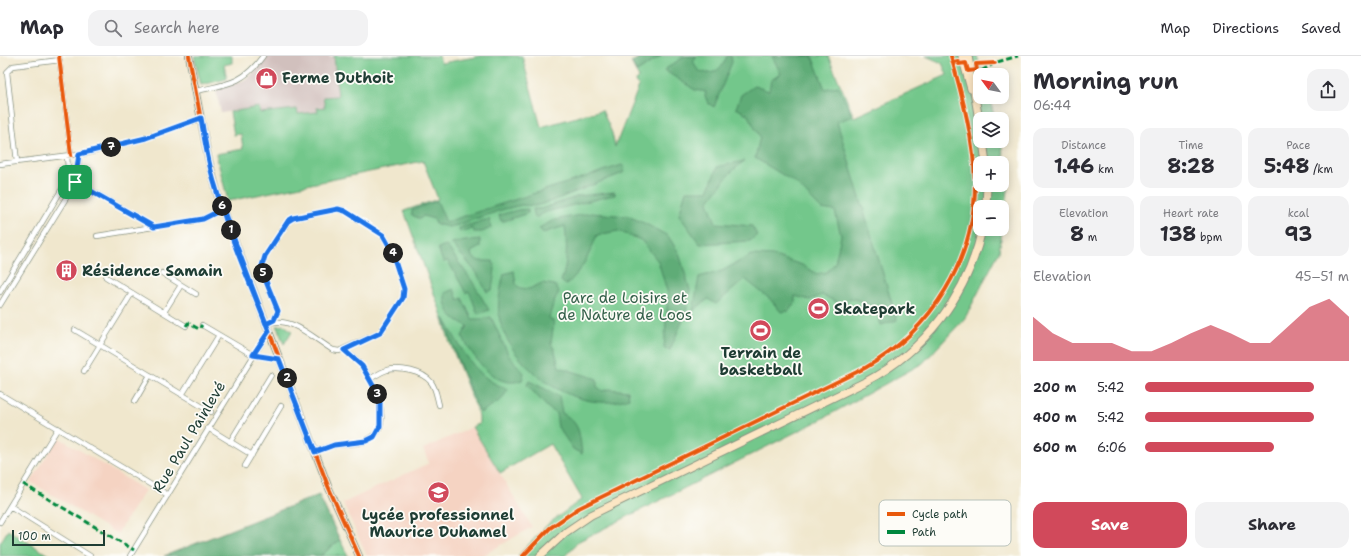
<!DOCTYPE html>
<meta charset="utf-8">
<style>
:root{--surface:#fff;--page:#f2f2f3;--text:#2b2b33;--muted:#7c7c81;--line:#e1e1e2;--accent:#d1495b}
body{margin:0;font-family:"Shantell Sans",sans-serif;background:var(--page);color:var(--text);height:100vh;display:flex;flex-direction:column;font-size:15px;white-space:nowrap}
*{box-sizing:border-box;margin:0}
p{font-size:13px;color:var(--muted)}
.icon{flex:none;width:22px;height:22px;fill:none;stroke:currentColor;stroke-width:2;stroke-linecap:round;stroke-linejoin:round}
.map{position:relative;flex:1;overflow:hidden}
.details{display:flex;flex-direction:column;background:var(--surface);width:340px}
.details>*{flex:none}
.needle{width:26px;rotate:302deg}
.controls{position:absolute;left:973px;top:12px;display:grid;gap:8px}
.controls a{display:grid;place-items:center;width:36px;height:36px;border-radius:8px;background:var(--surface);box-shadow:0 2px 10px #0003;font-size:20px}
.scale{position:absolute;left:12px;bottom:10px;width:93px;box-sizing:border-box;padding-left:4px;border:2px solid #1f3d34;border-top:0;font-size:11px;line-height:14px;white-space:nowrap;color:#1f3d34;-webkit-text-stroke:3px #fdfcf7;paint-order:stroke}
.pin{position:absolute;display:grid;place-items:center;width:34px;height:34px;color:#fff;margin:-17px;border-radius:8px;box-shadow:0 2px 6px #0006}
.km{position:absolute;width:20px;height:20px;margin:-10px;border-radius:50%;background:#222;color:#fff;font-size:11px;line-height:20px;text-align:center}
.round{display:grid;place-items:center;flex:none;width:42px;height:42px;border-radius:12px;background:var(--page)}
.summary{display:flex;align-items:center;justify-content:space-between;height:68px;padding:0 12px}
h1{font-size:22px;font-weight:700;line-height:30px}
.metrics{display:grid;grid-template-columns:repeat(3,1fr);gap:6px;height:68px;padding:4px 12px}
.metrics div{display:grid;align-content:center;border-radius:10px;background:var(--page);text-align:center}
.metrics b{font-size:20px;font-weight:700}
.metrics small{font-size:11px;font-weight:400}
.metrics p{font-size:11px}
.chart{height:112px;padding:8px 12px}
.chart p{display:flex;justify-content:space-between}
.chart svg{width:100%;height:72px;margin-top:4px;fill:var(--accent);opacity:.7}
.button{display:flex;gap:8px;margin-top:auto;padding:8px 12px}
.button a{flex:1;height:46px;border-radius:12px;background:var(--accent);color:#fff;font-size:16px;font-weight:700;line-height:46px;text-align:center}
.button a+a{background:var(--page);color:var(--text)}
ul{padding:0 12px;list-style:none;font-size:13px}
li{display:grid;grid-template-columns:64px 48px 1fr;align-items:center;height:30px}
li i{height:10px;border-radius:5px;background:var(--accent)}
header{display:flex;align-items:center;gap:24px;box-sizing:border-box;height:56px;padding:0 20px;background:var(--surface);border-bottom:1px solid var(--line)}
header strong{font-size:19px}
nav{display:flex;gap:22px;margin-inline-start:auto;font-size:14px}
.search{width:280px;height:36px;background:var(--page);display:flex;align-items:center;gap:10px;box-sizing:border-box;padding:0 14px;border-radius:12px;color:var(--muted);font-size:15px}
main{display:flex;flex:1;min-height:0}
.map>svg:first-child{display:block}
.built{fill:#f5d3c2}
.industrial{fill:#d1c0bd}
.green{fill:#73c78b;stroke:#498260;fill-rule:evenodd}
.forest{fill:#5eac77;stroke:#3e7456}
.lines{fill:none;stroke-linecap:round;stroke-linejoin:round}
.minor-casing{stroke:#889280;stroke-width:6}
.tertiary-casing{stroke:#889280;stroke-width:8}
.secondary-casing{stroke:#889280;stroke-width:9}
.minor{stroke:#fff;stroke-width:4.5}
.tertiary{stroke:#fff;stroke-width:6}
.secondary{stroke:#fce6c4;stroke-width:7}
.quiet{stroke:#00873e;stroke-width:3;stroke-dasharray:6 3;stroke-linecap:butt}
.cycleway-casing{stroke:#fdfcf7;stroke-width:6}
.cycleway{stroke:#e8590c;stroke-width:4}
.route-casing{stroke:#fff;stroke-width:8}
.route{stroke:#1a73e8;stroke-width:5}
.labels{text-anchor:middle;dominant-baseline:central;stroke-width:3.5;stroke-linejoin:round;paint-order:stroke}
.poi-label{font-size:15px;font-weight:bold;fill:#1f3d34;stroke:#fdfcf7;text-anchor:start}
.park-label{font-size:15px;fill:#34604a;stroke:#fdfcf7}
.street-label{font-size:15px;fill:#1f3d34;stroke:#fdfcf7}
.key{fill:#fdfcf7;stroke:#bac3bc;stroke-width:1}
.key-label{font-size:11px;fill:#1f3d34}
</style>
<header>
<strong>Map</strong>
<div class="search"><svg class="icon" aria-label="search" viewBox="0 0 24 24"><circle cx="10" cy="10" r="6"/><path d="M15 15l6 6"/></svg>Search here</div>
<nav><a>Map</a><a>Directions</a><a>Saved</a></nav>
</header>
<main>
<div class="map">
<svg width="1021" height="500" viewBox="0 0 1021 500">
<rect width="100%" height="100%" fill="#fdfcf7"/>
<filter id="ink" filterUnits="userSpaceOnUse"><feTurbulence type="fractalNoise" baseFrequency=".025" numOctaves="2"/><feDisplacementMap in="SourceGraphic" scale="8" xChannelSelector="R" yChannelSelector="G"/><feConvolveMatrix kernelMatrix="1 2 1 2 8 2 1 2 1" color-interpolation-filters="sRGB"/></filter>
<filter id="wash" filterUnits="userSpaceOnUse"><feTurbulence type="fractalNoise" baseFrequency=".012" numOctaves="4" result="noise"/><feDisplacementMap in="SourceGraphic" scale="16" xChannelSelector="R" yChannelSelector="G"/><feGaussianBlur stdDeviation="0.9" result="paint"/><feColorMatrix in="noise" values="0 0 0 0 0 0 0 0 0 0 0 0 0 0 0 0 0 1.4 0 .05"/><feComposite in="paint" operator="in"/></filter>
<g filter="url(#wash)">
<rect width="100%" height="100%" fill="#f0e7cd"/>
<path class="built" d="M 472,371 L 532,471 L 482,500 L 367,500 L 343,447 L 429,407 L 423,393 Z
M 58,381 L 145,434 L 117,478 L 31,426 Z"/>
<path class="industrial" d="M 266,0 L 334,0 L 338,40 L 318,56 L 298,58 L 297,53 L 260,58 L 258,51 L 221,57 L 216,34 L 247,23 L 256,14 Z"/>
<path class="green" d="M 194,0 L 232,0 L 232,7 L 224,9 L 227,23 L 201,29 Z
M 334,0 L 439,0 L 441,7 L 481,0 L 522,0 L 541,71 L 602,54 L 612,77 L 615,91 L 639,30 L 635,26 L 639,22 L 631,6 L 643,0 L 828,0 L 854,61 L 947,19 L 942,7 L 926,0 L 977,0 L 983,19 L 980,19 L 980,41 L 989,41 L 995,63 L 980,63 L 980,85 L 1001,85 L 1008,134 L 999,196 L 965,262 L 923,307 L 820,364 L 579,485 L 565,500 L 518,500 L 548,468 L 582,443 L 550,388 L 500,417 L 472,371 L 479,368 L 479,360 L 450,287 L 440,254 L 404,155 L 438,143 L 423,105 L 228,145 L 216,98 L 243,93 L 241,78 L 234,79 L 230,56 L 259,51 L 260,57 L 297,53 L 298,58 L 318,56 L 317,52 L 325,51 L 323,41 L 338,40 ZM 980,107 L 1002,107 L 1002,129 L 980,129 ZM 980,151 L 1002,151 L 1002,173 L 980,173 Z
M 284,269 L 292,275 L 284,288 L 277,270 Z
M 8,474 L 50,500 L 0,500 L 0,487 Z
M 340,484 L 348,500 L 320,500 Z"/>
<path class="forest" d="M 645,0 L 661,0 L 637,16 L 632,7 Z
M 685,0 L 697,0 L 693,5 L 698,14 C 712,22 722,13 727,0 L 731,0 L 732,6 L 714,51 L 708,47 L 705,40 L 706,36 L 695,34 L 664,14 Z
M 772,0 L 812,0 L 825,33 L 838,30 L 852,60 L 837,66 L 897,264 L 881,269 L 875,250 L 850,242 L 843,249 L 822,239 L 810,244 L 795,240 L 795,246 L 789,255 L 781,256 L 770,243 L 745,223 L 716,248 L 708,243 L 693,255 L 699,221 L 722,215 L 751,199 L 774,200 L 802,209 L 817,218 L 827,216 L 835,207 L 841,180 L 835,155 L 821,153 L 796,127 L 755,102 L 760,81 L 747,58 L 736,52 L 741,39 L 754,30 L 769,35 L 771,24 L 781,18 Z
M 744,105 L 730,117 L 708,146 L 716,167 L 752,170 L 757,179 L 750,185 L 700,188 L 679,159 L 686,135 L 708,135 L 717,111 Z
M 622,109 L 625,112 L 623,117 L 552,145 L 535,150 L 522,149 L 505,153 L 458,169 L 449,171 L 436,168 L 434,163 L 423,160 L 420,163 L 412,159 L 412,154 L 437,145 L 446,166 Z
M 615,136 L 615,139 L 609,140 L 546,156 L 535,162 L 533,153 L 541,153 L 579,140 Z
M 528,153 L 528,157 L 504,165 L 501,165 L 499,159 L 518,154 Z
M 591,157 L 628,160 L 646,168 L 668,180 L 679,197 L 690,234 L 686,257 L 670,294 L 664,292 L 668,238 L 658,205 L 641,184 L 618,175 L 597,179 C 589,199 582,215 566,229 L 561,225 C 568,209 567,187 565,170 L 543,177 L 539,172 L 554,164 Z
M 489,163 L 491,172 L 482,176 L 474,176 L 472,172 L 460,176 L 459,172 Z
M 480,183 L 480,191 L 471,196 L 472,201 L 479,205 L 493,205 L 495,213 L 492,234 L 487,236 L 476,216 L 451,187 Z
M 446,189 L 472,225 L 489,254 L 478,258 L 469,235 L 466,237 L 448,205 L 443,206 L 438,192 Z
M 514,215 L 516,228 L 520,232 L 529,233 L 542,227 L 555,229 L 559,236 L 554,245 L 549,262 L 554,266 L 551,287 L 555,295 L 559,311 L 597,323 L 597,331 L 603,335 L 609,333 L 628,335 L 629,342 C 579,361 508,312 499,260 C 497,246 501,231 504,218 Z
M 454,233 L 458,244 L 462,242 L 472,263 L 482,263 L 491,261 L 509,300 L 524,317 L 522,324 C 495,335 473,300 462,280 L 468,270 C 452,263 444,255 445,237 Z
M 444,262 C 460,290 475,324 508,333 L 502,343 L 480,357 L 457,301 Z
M 529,325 L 559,340 L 562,357 C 581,368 579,377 582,398 L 573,393 L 558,371 L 556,357 L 548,352 L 527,329 Z
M 319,439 L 340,484 L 320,500 L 164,500 Z"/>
</g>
<g filter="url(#ink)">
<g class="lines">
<defs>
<path id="minor" d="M 59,0 L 71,99
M 196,35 C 228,28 243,28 263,0
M 17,106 L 7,16 L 13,10 L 60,4
M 0,108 L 87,97 L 146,82 L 201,62
M 75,125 L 154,171
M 97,180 L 203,163 L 223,153
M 162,217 L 196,238
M 106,221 L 186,270
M 0,236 L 65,128 L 68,113 L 67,100
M 0,249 L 71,134 L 78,113 L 79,98
M 164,256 L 181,229
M 266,268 C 289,258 313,282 333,294 L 339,295 L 380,277 L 403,242 L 404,233 L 391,193 L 383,179 L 345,155 L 338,153 L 293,162 L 288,165 L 265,200 L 262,210 L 263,218 L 278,255 L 273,265
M 202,269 L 253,299
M 75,274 L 211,356
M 253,299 L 279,303
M 84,315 L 132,237
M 370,323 C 375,320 381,316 387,314 C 400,311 422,315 431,326 C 436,332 437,342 439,349
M 0,338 L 168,439
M 182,339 L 219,279
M 135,345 L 150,319
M 208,372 L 252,399
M 230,386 L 271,319
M 315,396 C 322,393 329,390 336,389 C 348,387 361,389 371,382 C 394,368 373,323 360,308 C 355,302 349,298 344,294
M 245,410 L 281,350
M 10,450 L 90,500
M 0,466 L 58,372
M 130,500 L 269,275"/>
<path id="tertiary" d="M 189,0 L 208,101 L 219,144 L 328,430 L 359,500"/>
<path id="secondary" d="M 962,0 L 971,33
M 968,0 L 980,70
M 983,85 L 986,107
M 986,151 L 987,129
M 540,500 L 566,476 L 591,459 L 865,326 C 925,295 968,239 982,173"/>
</defs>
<use href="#minor" class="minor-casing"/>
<use href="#tertiary" class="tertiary-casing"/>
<use href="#secondary" class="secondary-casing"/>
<use href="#minor" class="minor"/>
<use href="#tertiary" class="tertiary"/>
<use href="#secondary" class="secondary"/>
<path class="quiet" d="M 974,19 L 997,6 L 1018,0
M 186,270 L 188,267 L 199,273 L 202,269
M 23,428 L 134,494"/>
<defs>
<path id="cycleway" d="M 59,0 L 71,99
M 189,0 L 208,101 L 219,144 L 328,430 L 359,500
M 953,6 L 958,5 L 959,8 L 966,7 L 968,15 L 977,14 L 976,8 L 995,7
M 523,500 L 550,472 L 579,452 L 865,312 C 932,274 976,203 975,125 C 974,85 962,39 951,0"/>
</defs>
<use href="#cycleway" class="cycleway-casing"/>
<use href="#cycleway" class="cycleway"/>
</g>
</g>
<g class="lines" filter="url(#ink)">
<defs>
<path id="route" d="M 75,126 L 154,171 L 203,163 L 223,153 C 238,194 253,235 269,275 L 253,299 L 279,303 L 315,396 L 334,389 L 366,385 L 374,381 L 380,370 L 380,346 L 375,333 L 362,310 L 344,294 L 380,277 L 403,242 L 404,233 L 391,193 L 383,179 L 345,155 L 338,153 L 293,162 L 288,165 L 265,200 L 262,210 L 263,218 L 278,255 L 274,264 L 266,268 C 248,222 228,176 215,129 C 208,107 205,85 201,62 L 146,82 L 79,98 L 75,126"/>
</defs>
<use href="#route" class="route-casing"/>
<use href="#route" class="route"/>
</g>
<defs>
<symbol id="shop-disc" viewBox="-11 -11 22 22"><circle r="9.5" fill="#d1495b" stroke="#fdfcf7"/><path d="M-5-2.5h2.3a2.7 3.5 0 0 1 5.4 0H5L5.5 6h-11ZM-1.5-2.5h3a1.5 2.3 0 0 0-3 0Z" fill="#fff"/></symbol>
<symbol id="building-disc" viewBox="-11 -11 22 22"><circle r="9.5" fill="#d1495b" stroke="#fdfcf7"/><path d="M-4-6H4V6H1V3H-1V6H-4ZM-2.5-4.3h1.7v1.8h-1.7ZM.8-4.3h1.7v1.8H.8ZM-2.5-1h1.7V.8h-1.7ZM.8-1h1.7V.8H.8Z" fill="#fff"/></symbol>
<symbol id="stadium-disc" viewBox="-11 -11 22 22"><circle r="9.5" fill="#d1495b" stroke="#fdfcf7"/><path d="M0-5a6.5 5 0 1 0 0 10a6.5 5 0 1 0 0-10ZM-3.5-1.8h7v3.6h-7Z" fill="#fff"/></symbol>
<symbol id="school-disc" viewBox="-11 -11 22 22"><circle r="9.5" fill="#d1495b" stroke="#fdfcf7"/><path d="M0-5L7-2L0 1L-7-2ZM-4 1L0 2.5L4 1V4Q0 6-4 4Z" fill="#fff"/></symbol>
</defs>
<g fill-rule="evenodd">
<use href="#shop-disc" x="254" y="10" width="25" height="25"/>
<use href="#building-disc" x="54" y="202" width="25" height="25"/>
<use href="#stadium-disc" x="806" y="240" width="25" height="25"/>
<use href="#stadium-disc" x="748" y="262" width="25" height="25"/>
<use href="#school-disc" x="426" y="424" width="25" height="25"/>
</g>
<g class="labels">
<g class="poi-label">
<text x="282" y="22">Ferme Duthoit</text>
<text x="82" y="215">Résidence Samain</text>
<text x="834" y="253">Skatepark</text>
<text x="761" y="297" text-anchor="middle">Terrain de<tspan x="761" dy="17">basketball</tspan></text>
<text x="438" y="459" text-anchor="middle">Lycée professionnel<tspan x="438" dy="17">Maurice Duhamel</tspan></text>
</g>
<g class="park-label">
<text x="625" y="242">Parc de Loisirs et<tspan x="625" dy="17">de Nature de Loos</tspan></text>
</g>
<g class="street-label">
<text transform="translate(189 381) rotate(-59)">Rue Paul Painlevé</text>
</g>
</g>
<rect x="879" y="444" width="132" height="46" rx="6" class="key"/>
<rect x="887" y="456" width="18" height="4" fill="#e8590c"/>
<rect x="887" y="474" width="18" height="4" fill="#00873e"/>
<g class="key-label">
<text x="912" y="462">Cycle path</text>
<text x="912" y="480">Path</text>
</g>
</svg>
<div class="controls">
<a><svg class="needle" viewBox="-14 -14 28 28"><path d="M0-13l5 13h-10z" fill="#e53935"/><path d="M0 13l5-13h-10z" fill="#7c7c81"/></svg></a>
<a><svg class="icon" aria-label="layers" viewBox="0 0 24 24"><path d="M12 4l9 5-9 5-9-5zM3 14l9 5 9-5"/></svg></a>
<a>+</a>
<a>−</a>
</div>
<div class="scale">100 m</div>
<div class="pin" style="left:75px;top:126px;background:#1e9e55"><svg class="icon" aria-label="arrive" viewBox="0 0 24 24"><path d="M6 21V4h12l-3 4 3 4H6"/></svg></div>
<b class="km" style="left:231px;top:174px">1</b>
<b class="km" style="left:287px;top:322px">2</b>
<b class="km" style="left:377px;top:338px">3</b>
<b class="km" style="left:393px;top:197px">4</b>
<b class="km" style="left:263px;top:217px">5</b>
<b class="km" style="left:222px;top:150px">6</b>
<b class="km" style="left:111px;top:91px">7</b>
</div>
<section class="details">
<div class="summary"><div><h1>Morning run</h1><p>06:44</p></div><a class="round"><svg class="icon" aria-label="share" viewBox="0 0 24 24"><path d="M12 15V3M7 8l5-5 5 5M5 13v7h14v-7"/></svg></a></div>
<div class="metrics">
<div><p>Distance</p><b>1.46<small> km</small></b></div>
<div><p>Time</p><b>8:28</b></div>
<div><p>Pace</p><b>5:48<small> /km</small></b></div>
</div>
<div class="metrics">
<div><p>Elevation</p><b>8<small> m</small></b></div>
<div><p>Heart rate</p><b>138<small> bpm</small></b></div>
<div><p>kcal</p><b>93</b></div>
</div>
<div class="chart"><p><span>Elevation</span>45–51 m</p>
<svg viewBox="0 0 160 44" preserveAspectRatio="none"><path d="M0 44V17L10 27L20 33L30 33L40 33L50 38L60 38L70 33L80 27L90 22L100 27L110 33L120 33L130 22L140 11L150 6L160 17V44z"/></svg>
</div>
<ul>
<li><b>200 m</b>5:42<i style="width:83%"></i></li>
<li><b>400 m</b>5:42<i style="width:83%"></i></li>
<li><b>600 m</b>6:06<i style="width:63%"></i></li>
</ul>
<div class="button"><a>Save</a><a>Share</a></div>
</section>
</main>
